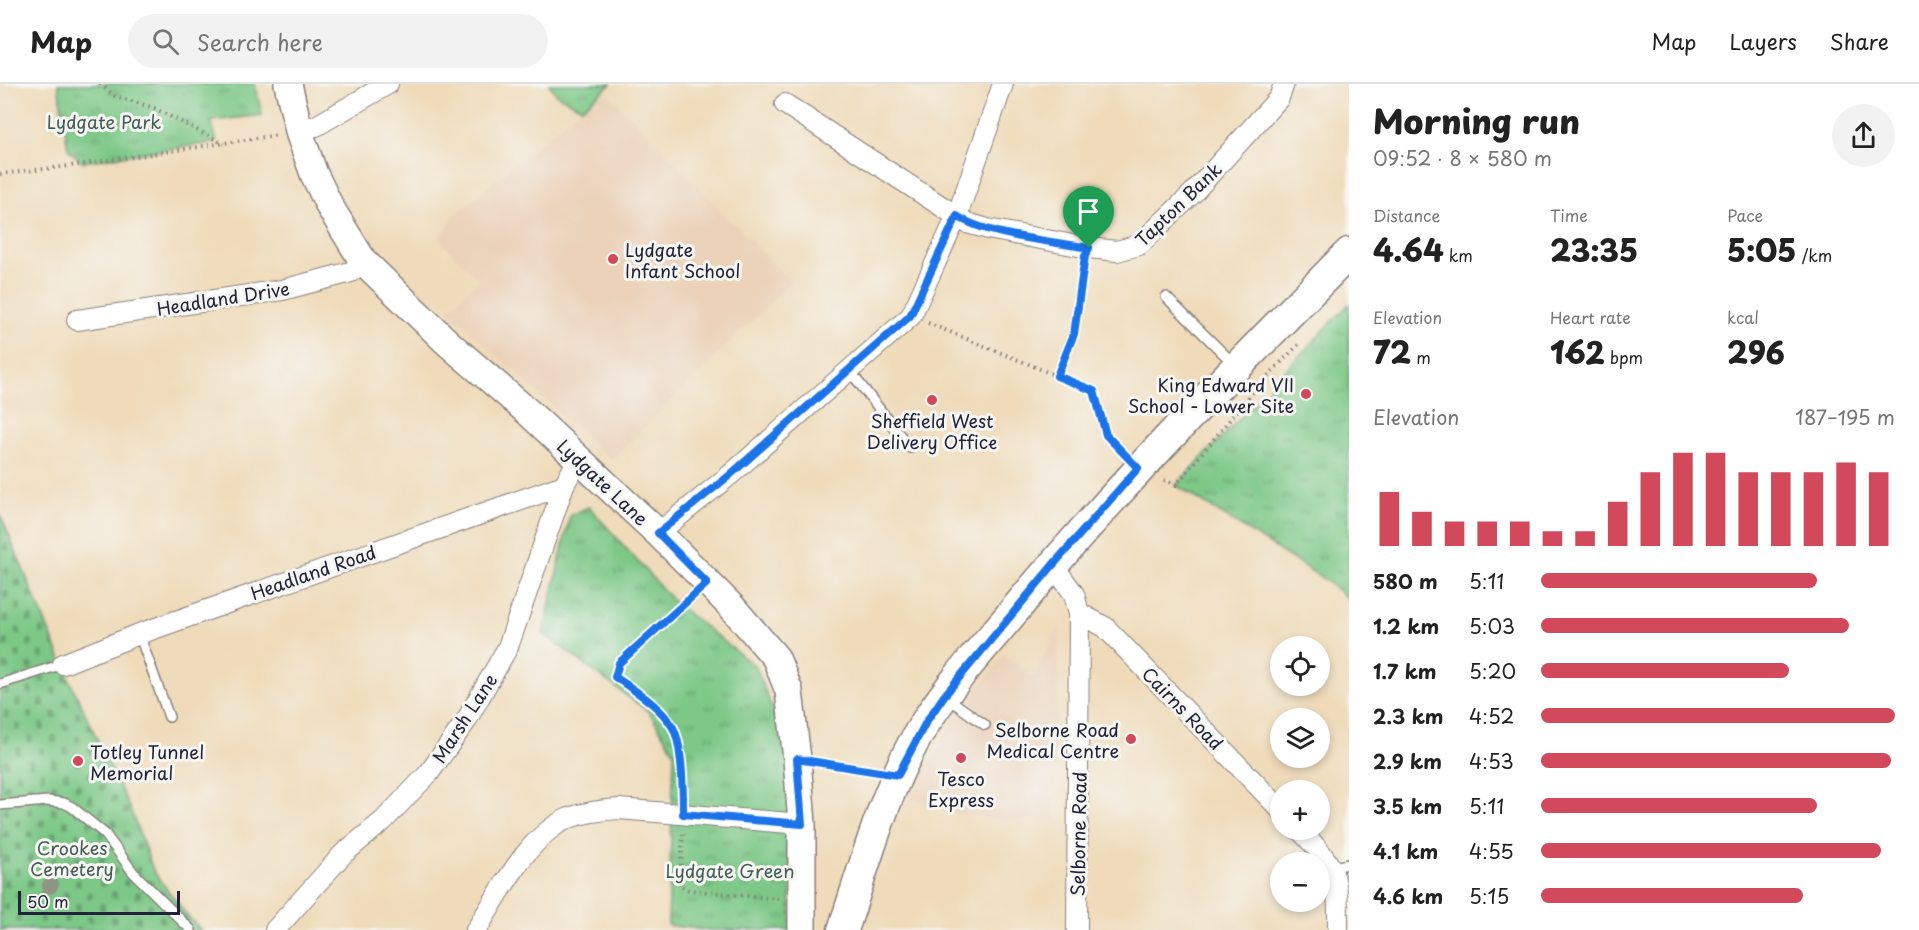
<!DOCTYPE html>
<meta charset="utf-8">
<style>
:root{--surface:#fff;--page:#f2f2f2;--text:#222;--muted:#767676;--line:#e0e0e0;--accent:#d1495b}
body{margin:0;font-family:"Playpen Sans",sans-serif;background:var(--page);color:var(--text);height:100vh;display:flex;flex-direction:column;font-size:22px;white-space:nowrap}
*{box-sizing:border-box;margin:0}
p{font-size:20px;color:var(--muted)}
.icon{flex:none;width:33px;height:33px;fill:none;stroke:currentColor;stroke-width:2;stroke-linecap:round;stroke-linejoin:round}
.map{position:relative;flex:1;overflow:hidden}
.panel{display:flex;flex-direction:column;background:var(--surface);width:570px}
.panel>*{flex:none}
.tools{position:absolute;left:1270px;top:552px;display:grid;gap:12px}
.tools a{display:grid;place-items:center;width:60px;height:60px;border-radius:50%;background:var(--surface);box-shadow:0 3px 9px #0003;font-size:30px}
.scale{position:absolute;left:18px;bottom:15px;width:162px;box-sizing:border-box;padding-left:6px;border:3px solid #22223b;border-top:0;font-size:16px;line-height:21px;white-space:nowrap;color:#22223b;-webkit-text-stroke:4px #f6f6f2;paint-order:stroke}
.pin{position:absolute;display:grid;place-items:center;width:51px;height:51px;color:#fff;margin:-62px -26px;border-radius:50% 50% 50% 0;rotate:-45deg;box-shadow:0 0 6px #0007}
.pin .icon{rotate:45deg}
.round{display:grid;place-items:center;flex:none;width:63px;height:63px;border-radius:32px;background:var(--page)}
.head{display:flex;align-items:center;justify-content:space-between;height:102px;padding:0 24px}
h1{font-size:33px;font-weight:800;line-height:45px}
.metrics{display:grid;grid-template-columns:repeat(3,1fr);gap:9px;height:102px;padding:6px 24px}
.metrics div{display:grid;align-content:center}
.metrics b{font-size:30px;font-weight:800}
.metrics small{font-size:16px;font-weight:400}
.metrics p{font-size:16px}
.chart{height:168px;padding:12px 24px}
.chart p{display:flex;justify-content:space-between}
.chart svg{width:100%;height:108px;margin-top:6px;stroke:var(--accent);stroke-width:6}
ul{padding:0 24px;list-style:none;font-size:20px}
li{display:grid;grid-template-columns:96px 72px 1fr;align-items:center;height:45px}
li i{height:15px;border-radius:8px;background:var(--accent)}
header{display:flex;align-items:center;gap:36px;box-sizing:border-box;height:84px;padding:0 30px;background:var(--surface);border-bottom:2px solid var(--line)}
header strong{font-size:28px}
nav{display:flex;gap:33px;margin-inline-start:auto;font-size:21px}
.search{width:420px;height:54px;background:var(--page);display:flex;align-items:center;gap:15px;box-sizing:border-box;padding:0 21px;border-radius:33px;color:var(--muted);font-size:22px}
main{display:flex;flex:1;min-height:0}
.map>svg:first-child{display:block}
.built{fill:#ebd2b9}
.grass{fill:url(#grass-tufts);stroke:#507561;stroke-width:1.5}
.cemetery{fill:url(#cemetery-stones);stroke:#507561;stroke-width:1.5}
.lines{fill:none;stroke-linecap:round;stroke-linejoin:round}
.lane-casing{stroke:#887e7a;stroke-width:12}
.street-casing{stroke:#887e7a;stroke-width:22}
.secondary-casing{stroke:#887e7a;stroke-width:30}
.primary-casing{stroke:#887e7a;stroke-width:33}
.path{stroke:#887e7a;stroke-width:4;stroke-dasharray:1.5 4.5;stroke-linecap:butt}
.lane{stroke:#fff;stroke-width:9}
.street{stroke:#fff;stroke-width:20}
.secondary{stroke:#fff;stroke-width:27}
.primary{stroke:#fff;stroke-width:30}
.tree{fill:#909583}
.route-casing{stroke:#fff;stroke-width:12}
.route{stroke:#1a73e8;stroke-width:8}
.poi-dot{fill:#d1495b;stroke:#f6f6f2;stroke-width:2}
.labels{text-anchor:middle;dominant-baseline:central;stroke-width:6;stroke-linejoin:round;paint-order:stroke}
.park-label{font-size:18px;fill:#425c56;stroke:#f6f6f2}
.street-label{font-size:18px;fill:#22223b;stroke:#f6f6f2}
.poi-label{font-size:18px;fill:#22223b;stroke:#f6f6f2;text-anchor:start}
</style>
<header>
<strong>Map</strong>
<div class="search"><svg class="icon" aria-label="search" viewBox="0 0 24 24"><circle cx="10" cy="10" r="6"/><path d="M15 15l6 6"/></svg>Search here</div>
<nav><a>Map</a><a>Layers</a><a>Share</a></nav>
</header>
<main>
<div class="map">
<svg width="1349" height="846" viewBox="0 0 1349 846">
<defs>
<pattern id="grass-tufts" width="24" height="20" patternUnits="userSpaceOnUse" patternTransform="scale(1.5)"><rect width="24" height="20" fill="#7dc887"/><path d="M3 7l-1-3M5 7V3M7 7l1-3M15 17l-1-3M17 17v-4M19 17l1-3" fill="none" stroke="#66a270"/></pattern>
<pattern id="cemetery-stones" width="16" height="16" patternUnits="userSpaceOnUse" patternTransform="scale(1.5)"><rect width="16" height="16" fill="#7dc887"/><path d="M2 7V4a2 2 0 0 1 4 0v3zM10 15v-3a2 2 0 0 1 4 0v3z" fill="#66a270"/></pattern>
</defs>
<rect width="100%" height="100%" fill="#f6f6f2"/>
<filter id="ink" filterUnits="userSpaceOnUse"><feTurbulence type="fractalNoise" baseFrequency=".0167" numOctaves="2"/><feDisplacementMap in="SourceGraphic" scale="12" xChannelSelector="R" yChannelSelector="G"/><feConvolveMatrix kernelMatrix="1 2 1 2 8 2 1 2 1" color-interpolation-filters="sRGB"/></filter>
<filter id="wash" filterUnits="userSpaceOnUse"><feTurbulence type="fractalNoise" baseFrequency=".008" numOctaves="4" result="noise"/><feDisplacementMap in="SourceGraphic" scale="24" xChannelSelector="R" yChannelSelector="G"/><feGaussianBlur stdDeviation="1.35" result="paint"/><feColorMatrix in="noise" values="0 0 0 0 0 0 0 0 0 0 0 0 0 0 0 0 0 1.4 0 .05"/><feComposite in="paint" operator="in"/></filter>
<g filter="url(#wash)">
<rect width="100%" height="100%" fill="#efdbba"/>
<path class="built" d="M 604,5 L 791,198 L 611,376 L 448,227 L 478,195 L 438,155 L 457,129 Z
M 1060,541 L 1054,736 L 1012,736 L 966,732 L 909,714 L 961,625 L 1004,571 L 1033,593 Z"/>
<path class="grass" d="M 58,0 L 255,0 L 262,31 L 211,37 L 217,58 L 82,78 L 68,65 Z
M 549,0 L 611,0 L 582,24 L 557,11 Z
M 1349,220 L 1349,515 L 1324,495 L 1176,401 Z
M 589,423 L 675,519 L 756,583 L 789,667 L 791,846 L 704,846 L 668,841 L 674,668 L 649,628 L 543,550 L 570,431 Z"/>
<path class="cemetery" d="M 0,430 L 69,595 L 130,725 L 154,788 L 185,829 L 201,846 L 0,846 Z"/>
</g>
<g filter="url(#ink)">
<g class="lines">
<defs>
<path id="lane" d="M 1166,213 L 1235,281
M 849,286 L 910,364
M 139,550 L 169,633
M 0,600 L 63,580
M 946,613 L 985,641
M 0,721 L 48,717 L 64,719 L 72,723 L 105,750 L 133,788 L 191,846
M 1332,783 L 1349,780"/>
<path id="street" d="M 785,20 L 967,139 L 988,145 L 1089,164 L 1117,167 L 1139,161 L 1193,109 L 1279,14 L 1284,0
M 299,46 L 316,42 L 388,0
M 77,236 L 282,206 L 351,188 L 363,177
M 658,449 L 730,391 L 911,232 L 957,132 L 1003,0
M 1053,481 L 1074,510 L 1079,529 L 1077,846
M 1079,529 L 1105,543 L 1281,726
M 63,580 L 139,550 L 564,401
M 1300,746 C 1338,785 1338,791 1338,846
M 275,846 L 343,770 L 383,737 L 429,689 L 466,637 L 508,563 L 564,401 L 579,374
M 476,846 C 500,809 527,752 569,734 C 585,728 601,726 619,725 L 802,740"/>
<path id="secondary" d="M 288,0 L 300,51 L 314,90 L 330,123 L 363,177 L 448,259 L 528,328 L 658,449 L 732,523 L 776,574 L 789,607 L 797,675 L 802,740 L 802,846"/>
<path id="primary" d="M 843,846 C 867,775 886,699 927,636 C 956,591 995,551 1029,509 C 1130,390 1239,280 1349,169"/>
</defs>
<use href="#lane" class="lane-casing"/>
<use href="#street" class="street-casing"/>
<use href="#secondary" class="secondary-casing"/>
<use href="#primary" class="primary-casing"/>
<path class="path" d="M 100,0 L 115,12 L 154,24 L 224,60
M 0,90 L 70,82 L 278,51
M 928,239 L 1094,307 L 1106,351 L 1121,367
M 1057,292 L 1074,250 L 1083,183
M 1164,396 L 1176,401 L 1255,305 L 1301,258
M 822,679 L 873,687
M 683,712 C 682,695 681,657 673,642 C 660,621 635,607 616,593 L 619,580 L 692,513
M 683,750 L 680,802 L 689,806 L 778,815"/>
<use href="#lane" class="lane"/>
<use href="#street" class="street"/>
<use href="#secondary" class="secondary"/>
<use href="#primary" class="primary"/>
</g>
<circle class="tree" cx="50" cy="802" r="8"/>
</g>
<g class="lines" filter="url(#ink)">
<defs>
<path id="route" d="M 957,132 C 987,152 1052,157 1089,164 L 1085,172 L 1074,250 L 1057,292 L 1094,307 L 1106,351 L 1138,384 L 1053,481 L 944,612 L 926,638 L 898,691 L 797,675 L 802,740 L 683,730 C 683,709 683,659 672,642 C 659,621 635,607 615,593 L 619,579 L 707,499 L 658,449 L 730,391 L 910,232 Z"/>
</defs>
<use href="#route" class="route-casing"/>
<use href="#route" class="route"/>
</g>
<g class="poi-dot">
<circle cx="613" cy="175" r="6"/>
<circle cx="1306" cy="310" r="6"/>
<circle cx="932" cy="316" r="6"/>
<circle cx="1131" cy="655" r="6"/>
<circle cx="961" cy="674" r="6"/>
<circle cx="78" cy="677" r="6"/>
</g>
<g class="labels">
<g class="park-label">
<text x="104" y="37">Lydgate Park</text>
<text x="72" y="763">Crookes<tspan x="72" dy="21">Cemetery</tspan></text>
<text x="730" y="786">Lydgate Green</text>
</g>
<g class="street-label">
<text transform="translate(1178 120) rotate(-44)">Tapton Bank</text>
<text transform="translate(223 214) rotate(-9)">Headland Drive</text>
<text transform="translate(603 398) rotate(43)">Lydgate Lane</text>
<text transform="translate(313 488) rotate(-19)">Headland Road</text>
<text transform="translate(1183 624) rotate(46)">Cairns Road</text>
<text transform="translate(464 634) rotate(-57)">Marsh Lane</text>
<text transform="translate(1078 750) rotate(-89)">Selborne Road</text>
</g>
<g class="poi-label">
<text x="625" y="165">Lydgate<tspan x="625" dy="21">Infant School</tspan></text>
<text x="1294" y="300" text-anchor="end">King Edward VII<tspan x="1294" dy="21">School - Lower Site</tspan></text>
<text x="932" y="336" text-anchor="middle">Sheffield West<tspan x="932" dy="21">Delivery Office</tspan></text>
<text x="1119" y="645" text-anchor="end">Selborne Road<tspan x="1119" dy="21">Medical Centre</tspan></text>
<text x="90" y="667">Totley Tunnel<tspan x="90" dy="21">Memorial</tspan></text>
<text x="961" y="694" text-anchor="middle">Tesco<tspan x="961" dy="21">Express</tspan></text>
</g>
</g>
</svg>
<div class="tools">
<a><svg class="icon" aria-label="locate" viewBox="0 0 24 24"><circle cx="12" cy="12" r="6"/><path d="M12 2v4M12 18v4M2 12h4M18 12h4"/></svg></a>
<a><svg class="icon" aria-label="layers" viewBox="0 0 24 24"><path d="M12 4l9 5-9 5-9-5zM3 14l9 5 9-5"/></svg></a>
<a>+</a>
<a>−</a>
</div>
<div class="scale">50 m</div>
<div class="pin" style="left:1089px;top:164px;background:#1e9e55"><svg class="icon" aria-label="arrive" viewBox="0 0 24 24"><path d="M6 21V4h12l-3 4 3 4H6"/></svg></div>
</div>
<section class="panel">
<div class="head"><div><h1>Morning run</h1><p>09:52 · 8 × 580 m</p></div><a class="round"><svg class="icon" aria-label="share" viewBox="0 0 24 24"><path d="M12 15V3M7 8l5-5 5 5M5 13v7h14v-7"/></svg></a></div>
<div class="metrics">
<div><p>Distance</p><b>4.64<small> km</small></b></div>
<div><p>Time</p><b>23:35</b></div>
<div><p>Pace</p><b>5:05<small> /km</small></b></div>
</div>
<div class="metrics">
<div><p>Elevation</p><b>72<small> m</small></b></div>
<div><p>Heart rate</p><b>162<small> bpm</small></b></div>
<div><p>kcal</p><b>296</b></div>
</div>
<div class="chart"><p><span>Elevation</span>187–195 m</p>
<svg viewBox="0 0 160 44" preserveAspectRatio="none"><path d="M5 44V22M15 44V30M25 44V34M35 44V34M45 44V34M55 44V38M65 44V38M75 44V26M85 44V14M95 44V6M105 44V6M115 44V14M125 44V14M135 44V14M145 44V10M155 44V14"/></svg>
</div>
<ul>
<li><b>580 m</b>5:11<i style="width:78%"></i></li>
<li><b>1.2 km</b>5:03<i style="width:87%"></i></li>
<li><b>1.7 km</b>5:20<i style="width:70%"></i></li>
<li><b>2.3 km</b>4:52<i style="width:100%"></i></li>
<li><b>2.9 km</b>4:53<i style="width:99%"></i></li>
<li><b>3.5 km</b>5:11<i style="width:78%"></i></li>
<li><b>4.1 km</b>4:55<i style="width:96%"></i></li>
<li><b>4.6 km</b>5:15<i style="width:74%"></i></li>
</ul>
</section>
</main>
